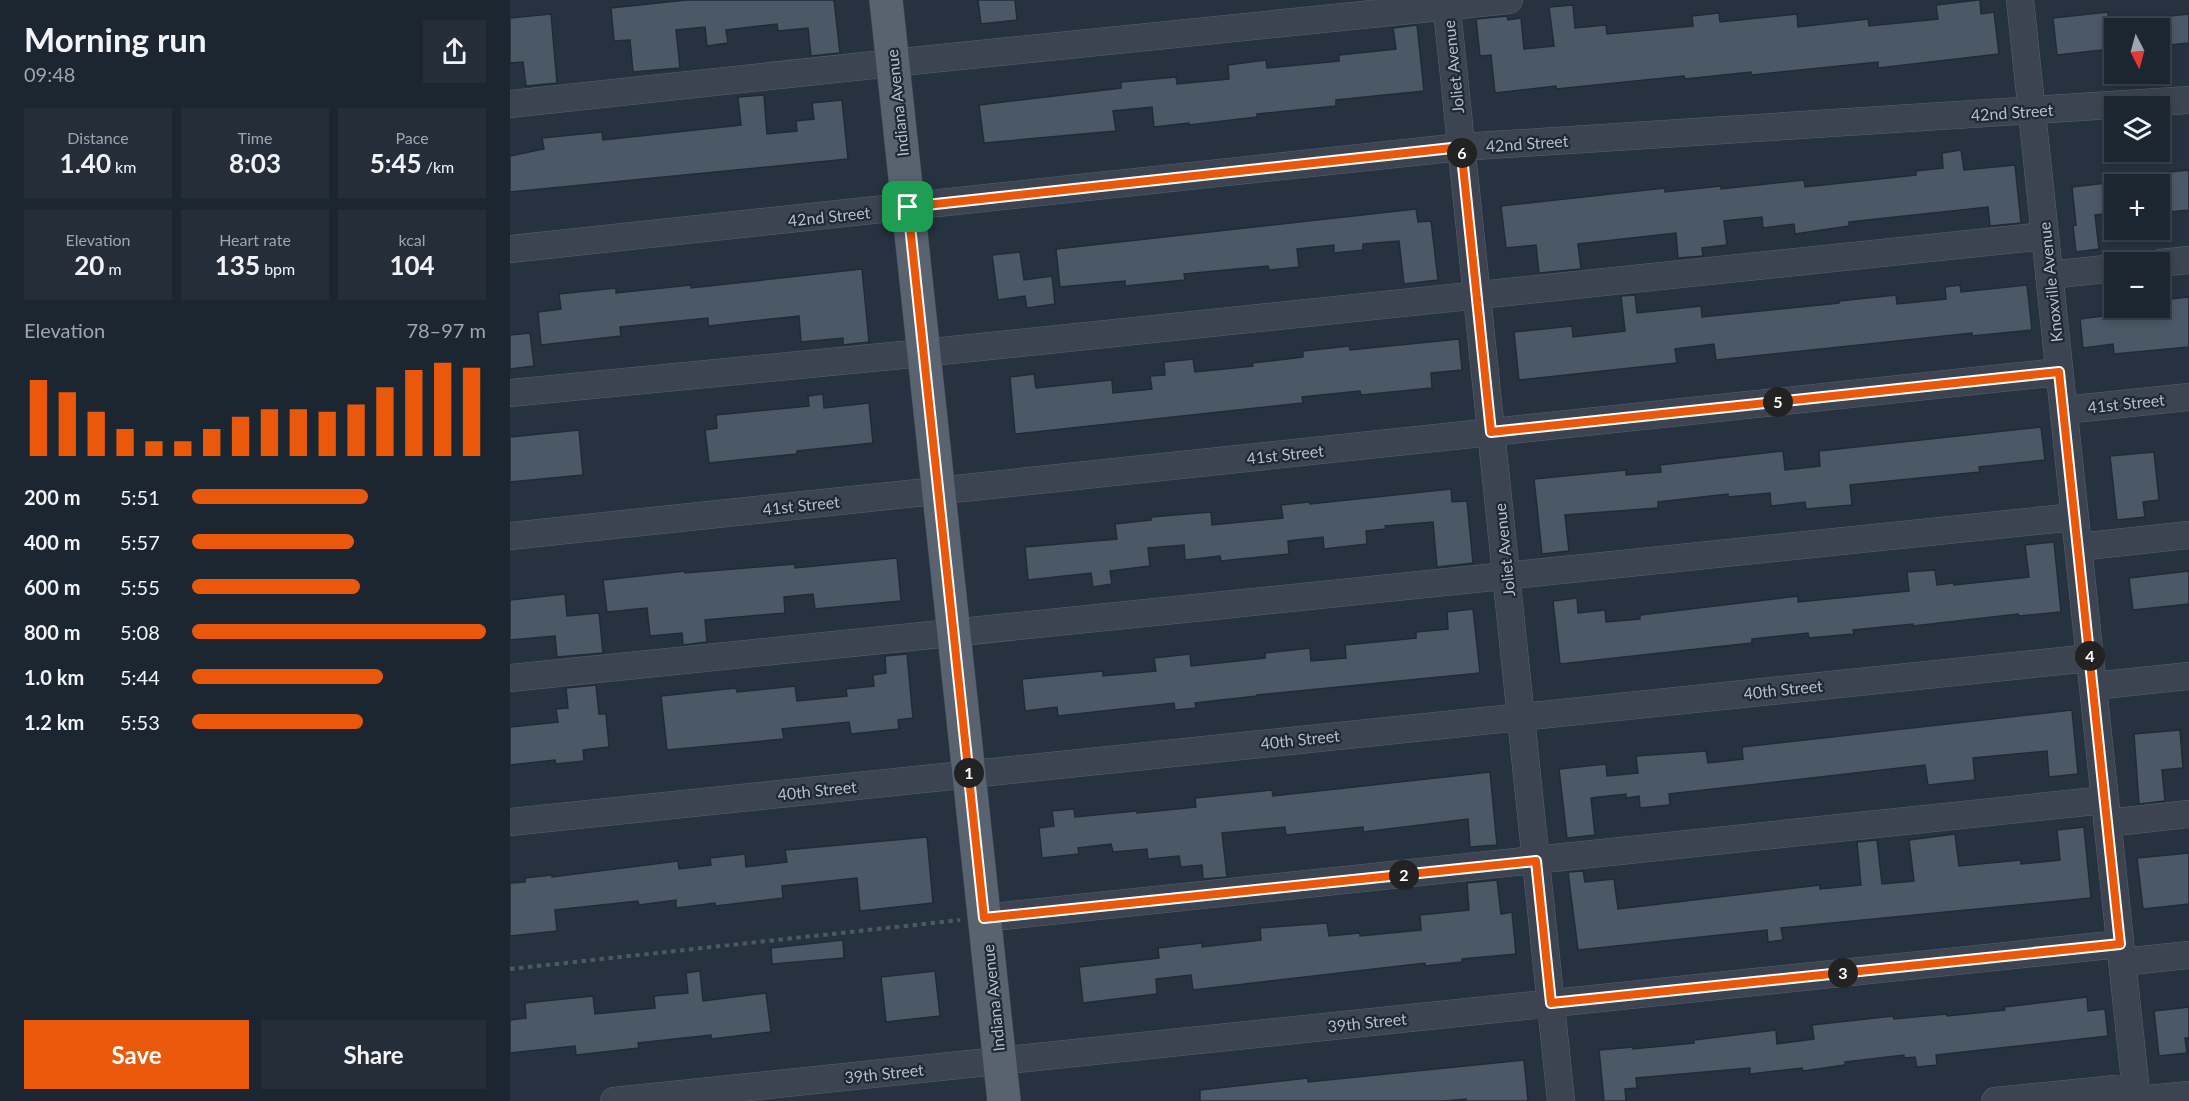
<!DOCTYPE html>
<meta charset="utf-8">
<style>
:root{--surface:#1c2630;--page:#252e38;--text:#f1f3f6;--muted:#a0a5ab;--line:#3a434c;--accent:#ea580c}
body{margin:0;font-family:Lato,sans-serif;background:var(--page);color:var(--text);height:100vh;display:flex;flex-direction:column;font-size:22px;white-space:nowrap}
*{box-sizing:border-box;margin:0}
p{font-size:20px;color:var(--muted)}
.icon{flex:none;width:33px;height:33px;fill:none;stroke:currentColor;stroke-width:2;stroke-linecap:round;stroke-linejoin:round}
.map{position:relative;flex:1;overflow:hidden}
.drawer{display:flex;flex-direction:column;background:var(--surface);width:510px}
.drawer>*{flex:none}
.needle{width:39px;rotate:174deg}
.controls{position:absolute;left:1594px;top:18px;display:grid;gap:12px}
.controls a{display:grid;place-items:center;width:66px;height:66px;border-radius:0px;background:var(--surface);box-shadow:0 3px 9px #0003,0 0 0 2px var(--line);font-size:30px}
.pin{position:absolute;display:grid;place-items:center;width:51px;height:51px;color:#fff;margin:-26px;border-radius:12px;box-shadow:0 3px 9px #0006}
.km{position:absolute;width:30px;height:30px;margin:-15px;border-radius:50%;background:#222;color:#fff;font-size:16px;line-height:30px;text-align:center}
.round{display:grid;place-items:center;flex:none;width:63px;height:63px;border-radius:0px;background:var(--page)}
.headline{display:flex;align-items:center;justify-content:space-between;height:102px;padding:0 24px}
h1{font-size:33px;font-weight:700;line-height:45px}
.stats{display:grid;grid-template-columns:repeat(3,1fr);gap:9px;height:102px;padding:6px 24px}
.stats div{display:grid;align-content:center;border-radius:0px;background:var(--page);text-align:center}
.stats b{font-size:26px;font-weight:700}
.stats small{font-size:16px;font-weight:400}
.stats p{font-size:16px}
.chart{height:168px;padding:12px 24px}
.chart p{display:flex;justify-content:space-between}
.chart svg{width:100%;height:108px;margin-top:6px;stroke:var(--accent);stroke-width:6}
.primary-button{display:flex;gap:12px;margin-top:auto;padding:12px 24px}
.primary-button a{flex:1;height:69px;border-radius:0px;background:var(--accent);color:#fff;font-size:24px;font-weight:700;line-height:69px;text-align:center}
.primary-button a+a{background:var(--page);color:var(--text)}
ul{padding:0 24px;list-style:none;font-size:20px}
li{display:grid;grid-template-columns:96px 72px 1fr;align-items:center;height:45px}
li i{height:15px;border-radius:8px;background:var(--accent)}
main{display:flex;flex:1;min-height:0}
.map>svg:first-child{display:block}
.building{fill:#4b5866;stroke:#212b38;stroke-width:1.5}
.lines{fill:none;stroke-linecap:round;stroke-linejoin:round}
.minor-casing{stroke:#58626e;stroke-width:28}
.major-casing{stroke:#444d5a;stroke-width:34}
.path{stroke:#475c5e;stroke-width:4;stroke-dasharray:4.5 4.5;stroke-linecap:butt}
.minor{stroke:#3b4450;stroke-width:27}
.major{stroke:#596370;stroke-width:33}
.route-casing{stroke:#fff;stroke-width:12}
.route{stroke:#ea580c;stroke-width:8}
.labels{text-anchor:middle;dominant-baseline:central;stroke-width:4.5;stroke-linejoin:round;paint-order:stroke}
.street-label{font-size:16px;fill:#b7bfcb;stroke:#1f2936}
</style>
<main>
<section class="drawer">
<div class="headline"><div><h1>Morning run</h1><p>09:48</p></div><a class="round"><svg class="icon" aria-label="share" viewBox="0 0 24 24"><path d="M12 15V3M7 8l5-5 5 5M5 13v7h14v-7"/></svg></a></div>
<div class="stats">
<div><p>Distance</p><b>1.40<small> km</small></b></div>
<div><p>Time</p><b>8:03</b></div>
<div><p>Pace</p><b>5:45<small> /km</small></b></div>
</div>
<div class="stats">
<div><p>Elevation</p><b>20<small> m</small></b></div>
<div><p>Heart rate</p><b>135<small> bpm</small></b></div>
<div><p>kcal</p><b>104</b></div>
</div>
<div class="chart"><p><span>Elevation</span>78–97 m</p>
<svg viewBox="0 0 160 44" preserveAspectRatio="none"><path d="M5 44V13M15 44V18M25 44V26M35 44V33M45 44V38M55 44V38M65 44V33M75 44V28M85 44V25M95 44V25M105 44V26M115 44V23M125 44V16M135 44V9M145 44V6M155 44V8"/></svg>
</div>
<ul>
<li><b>200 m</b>5:51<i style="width:60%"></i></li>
<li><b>400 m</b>5:57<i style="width:55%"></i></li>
<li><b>600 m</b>5:55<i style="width:57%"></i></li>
<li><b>800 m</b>5:08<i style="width:100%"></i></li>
<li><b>1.0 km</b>5:44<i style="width:65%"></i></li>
<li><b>1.2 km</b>5:53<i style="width:58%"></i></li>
</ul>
<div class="primary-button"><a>Save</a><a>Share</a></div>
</section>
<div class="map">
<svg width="1679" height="1101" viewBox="0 0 1679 1101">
<rect width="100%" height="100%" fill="#263240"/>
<path class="building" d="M 176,0 L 324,0 L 330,53 L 301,56 L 298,28 L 268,31 L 267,24 L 216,30 L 218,43 L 197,46 L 195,27 L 166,30 L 170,68 L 123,72 L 120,40 L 104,41 L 101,8 Z
M 468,0 L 505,0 L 507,20 L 471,24 Z
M 1468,0 L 1470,0 L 1471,14 L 1484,12 L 1489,54 L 1368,68 L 1368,62 L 1242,75 L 1241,72 L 1175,79 L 1174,76 L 1046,89 L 1046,86 L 985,93 L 981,55 L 970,56 L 966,19 L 997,16 L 998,20 L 1011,18 L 1014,49 L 1044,46 L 1039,7 L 1063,5 L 1065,28 L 1096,25 L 1097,34 L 1183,26 L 1182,16 L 1209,13 L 1210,22 L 1287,14 L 1288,27 L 1358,19 L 1359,26 L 1428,19 L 1426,5 Z
M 1598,12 L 1601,49 L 1547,55 L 1543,18 Z
M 41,14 L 47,83 L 16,86 L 13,62 L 0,63 L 0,18 Z
M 1679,14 L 1679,43 L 1650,46 L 1650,17 Z
M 907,25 L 914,91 L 826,100 L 826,106 L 747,114 L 747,117 L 679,125 L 679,123 L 644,127 L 642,107 L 603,111 L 606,131 L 474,143 L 469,105 L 611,88 L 611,82 L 666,77 L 667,84 L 719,79 L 718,65 L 756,60 L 757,68 L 829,61 L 829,55 L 886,49 L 883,28 Z
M 254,95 L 257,134 L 287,131 L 286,121 L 304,119 L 302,103 L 332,100 L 338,159 L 0,192 L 0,156 L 34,149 L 32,138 L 92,132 L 93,140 L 231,125 L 228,97 Z
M 1451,150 L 1454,170 L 1505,165 L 1511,223 L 1480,226 L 1478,207 L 1339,222 L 1339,226 L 1285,234 L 1284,224 L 1253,228 L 1252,217 L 1214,221 L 1217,245 L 1192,248 L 1193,256 L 1168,258 L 1166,233 L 1068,244 L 1071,269 L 1029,273 L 1026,245 L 996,248 L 991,206 L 1155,188 L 1155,192 L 1211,186 L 1211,189 L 1294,180 L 1295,187 L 1406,175 L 1406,171 L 1433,168 L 1432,153 Z
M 1679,170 L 1679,210 L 1650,213 L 1650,173 Z
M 1605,182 L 1605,213 L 1585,215 L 1589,249 L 1566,252 L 1563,226 L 1566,225 L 1562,187 Z
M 906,209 L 908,222 L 921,221 L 928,280 L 894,284 L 889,241 L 853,244 L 853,250 L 824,253 L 824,245 L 787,249 L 789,267 L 759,270 L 758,266 L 674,274 L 675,280 L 615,286 L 615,281 L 550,287 L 546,249 Z
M 510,252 L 514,280 L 542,276 L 545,304 L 517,308 L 515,296 L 488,300 L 482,255 Z
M 352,269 L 359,342 L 333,345 L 333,338 L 291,342 L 289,316 L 198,326 L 198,318 L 110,327 L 111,336 L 31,345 L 28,312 L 51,309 L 49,294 L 106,288 L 106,293 L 181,285 L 181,288 Z
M 1450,285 L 1451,292 L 1517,285 L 1522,330 L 1462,336 L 1462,333 L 1206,360 L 1204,344 L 1165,349 L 1167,363 L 1009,380 L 1004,332 L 1062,326 L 1063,337 L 1115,331 L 1111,296 L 1125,295 L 1127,313 L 1191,306 L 1192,317 L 1329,303 L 1329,301 L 1386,295 L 1387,304 L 1436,299 L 1435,287 Z
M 1679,297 L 1679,347 L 1604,354 L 1603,344 L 1573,348 L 1570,319 L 1600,315 L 1599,308 L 1650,308 L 1650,300 Z
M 20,333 L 24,366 L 0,369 L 0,335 Z
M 949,339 L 952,370 L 921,373 L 922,388 L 851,395 L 850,391 L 792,397 L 793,403 L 505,434 L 500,377 L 524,374 L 526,388 L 602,380 L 603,393 L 642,389 L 640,376 L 655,375 L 654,362 L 683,359 L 685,372 L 743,366 L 742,363 L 793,357 L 793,351 L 839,346 L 840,350 Z
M 313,394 L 314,408 L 359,403 L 363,443 L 287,451 L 287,454 L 199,463 L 195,430 L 207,428 L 206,415 L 299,406 L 298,396 Z
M 1531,427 L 1535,460 L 1469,467 L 1470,472 L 1340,485 L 1342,505 L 1296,509 L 1295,502 L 1261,506 L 1260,493 L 1218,497 L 1218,494 L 1148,502 L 1148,508 L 1055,515 L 1059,551 L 1032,554 L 1024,479 L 1116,470 L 1116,475 L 1151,472 L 1150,465 L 1273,451 L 1275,470 L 1310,466 L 1309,451 Z
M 69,430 L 73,475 L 0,482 L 0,437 Z
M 1644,452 L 1649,500 L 1633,502 L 1635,517 L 1607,520 L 1600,456 Z
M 941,489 L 942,502 L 957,501 L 963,563 L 927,567 L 923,522 L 875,526 L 876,529 L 856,531 L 857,544 L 814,549 L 813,537 L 778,541 L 779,554 L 711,561 L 710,556 L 675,560 L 674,545 L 638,548 L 640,566 L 600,571 L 602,584 L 583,587 L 581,573 L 518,580 L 515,547 L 607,539 L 605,524 L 641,520 L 641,517 L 701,512 L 702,525 L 773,518 L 771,505 L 799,502 L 800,504 Z
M 1544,542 L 1551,612 L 1509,616 L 1508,614 L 1403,626 L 1403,624 L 1343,630 L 1344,634 L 1299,638 L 1298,633 L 1242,639 L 1242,643 L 1050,664 L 1043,601 L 1067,598 L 1068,613 L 1095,610 L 1096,622 L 1130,619 L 1130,615 L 1288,596 L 1288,602 L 1399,591 L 1397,572 L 1425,570 L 1427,585 L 1443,583 L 1444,585 L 1519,577 L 1515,545 Z
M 387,558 L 391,601 L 305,609 L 303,594 L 274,597 L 275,613 L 195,620 L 197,642 L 173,645 L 172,633 L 140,636 L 137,608 L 97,612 L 93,580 L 175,571 L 175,573 L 285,564 L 285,568 Z
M 1679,571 L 1679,604 L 1623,610 L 1619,578 Z
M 55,594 L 57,616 L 89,613 L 93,653 L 47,657 L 45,636 L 0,640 L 0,600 Z
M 963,609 L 970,673 L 747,695 L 747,696 L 685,703 L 686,708 L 665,710 L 664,703 L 548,716 L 547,707 L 515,711 L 512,679 L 593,671 L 593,676 L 646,671 L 644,658 L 680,654 L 681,666 L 755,658 L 755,653 L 800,648 L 801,661 L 836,658 L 835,645 L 906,638 L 906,632 L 938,629 L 937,612 Z
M 397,654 L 403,718 L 388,720 L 389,729 L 341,734 L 339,722 L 272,729 L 274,739 L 157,750 L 151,696 L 226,688 L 227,692 L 285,686 L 287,701 L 337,696 L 336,689 L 364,686 L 363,675 L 376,673 L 375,656 Z
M 86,685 L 89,714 L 96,714 L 99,747 L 73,750 L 74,761 L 46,764 L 45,760 L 0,765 L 0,727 L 48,722 L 46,709 L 58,708 L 56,688 Z
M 1562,710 L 1568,774 L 1539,777 L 1537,751 L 1463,758 L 1465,780 L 1418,785 L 1415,765 L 1159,794 L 1160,805 L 1130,808 L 1129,796 L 1116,798 L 1116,794 L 1081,798 L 1085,835 L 1057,838 L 1049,769 L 1096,764 L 1097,776 L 1128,773 L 1126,756 L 1196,751 L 1198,763 L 1233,759 L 1232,747 Z
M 1670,730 L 1673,768 L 1652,770 L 1655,801 L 1629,804 L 1624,734 Z
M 980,772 L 987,845 L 960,847 L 958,819 L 853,832 L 853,827 L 776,835 L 775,827 L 712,833 L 717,877 L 693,879 L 692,865 L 671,867 L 669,856 L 638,859 L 637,849 L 603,852 L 601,844 L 568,848 L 569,854 L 532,858 L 529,828 L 544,826 L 542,811 L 564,809 L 565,817 L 626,811 L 627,813 L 686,807 L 685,798 L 762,790 L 763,796 Z
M 1574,827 L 1581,898 L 1271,928 L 1273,940 L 1258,942 L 1257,930 L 1068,950 L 1058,872 L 1073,871 L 1075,882 L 1104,879 L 1108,909 L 1310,885 L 1310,889 L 1351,885 L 1347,842 L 1367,840 L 1372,884 L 1404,881 L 1399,840 L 1445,834 L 1449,866 L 1511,860 L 1511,864 L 1550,860 L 1547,830 Z
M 417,837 L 423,903 L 350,911 L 347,878 L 272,886 L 273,898 L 205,906 L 205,903 L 166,908 L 166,900 L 129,905 L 128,901 L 45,910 L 47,931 L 0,936 L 0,883 L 15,882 L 15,878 L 42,875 L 42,877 L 168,861 L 169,869 L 201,865 L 200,858 L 235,854 L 236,867 L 277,862 L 275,850 Z
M 1679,853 L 1679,904 L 1633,909 L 1627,858 Z
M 987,880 L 991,914 L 1002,912 L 1006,954 L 952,959 L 952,962 L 915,966 L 915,963 L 683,990 L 681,975 L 646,979 L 647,994 L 573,1003 L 569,967 L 649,958 L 648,948 L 692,943 L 692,947 L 751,940 L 750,928 L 817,923 L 819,936 L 850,933 L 850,936 L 911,930 L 910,915 L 959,910 L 957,883 Z
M 333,940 L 334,958 L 262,964 L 261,948 Z
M 190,971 L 193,1001 L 256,993 L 261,1032 L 201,1039 L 201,1035 L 128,1043 L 129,1048 L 66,1055 L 65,1046 L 0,1053 L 0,1020 L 16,1018 L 15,1003 L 83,996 L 85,1014 L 145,1008 L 144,996 L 178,993 L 176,973 Z
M 425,971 L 430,1016 L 376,1022 L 371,977 Z
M 1577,997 L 1578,1011 L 1595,1009 L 1598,1036 L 1426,1055 L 1427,1065 L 1407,1067 L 1405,1057 L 1394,1058 L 1394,1055 L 1335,1062 L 1335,1065 L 1293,1071 L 1292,1068 L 1240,1074 L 1240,1068 L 1126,1078 L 1127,1088 L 1115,1089 L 1116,1101 L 1094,1101 L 1089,1050 L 1123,1047 L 1123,1049 L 1184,1043 L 1184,1040 L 1266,1030 L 1267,1044 L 1304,1039 L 1302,1025 L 1383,1016 L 1384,1019 L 1436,1014 L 1437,1016 L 1495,1010 L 1494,1007 Z
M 1679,1007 L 1679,1038 L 1675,1038 L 1677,1053 L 1649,1056 L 1644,1011 Z
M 1014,1060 L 1018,1101 L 956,1101 L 956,1099 L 934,1101 L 690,1101 L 690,1090 L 798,1078 L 798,1082 Z"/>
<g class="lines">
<defs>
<path id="minor" d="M 936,0 L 1051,1101
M 1510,0 L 1627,1101
M 0,104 L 382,63 L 999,0
M 0,249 L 951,147 L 1679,100
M 1650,263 L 1679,260
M 1539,275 L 1605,268
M 0,393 L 413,353 L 1535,236
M 1554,410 L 1679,397
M 0,536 L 1549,372
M 1568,547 L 1679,535
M 0,678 C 522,626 1043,570 1565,517
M 1583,686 L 1679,676
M 0,822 L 1580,658
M 1597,823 L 1679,814
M 474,918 L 1595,800
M 1612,962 L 1679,955
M 1627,1100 L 1679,1095
M 104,1101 L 1610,944
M 1485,1101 L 1625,1087"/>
<path id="major" d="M 376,0 L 494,1101"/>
</defs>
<use href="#minor" class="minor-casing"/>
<use href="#major" class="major-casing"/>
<path class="path" d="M 0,969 L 450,920"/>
<use href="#minor" class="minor"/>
<use href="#major" class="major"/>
</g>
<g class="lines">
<defs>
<path id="route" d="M 951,147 L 981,432 L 1549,372 L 1610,944 L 1041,1003 L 1026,861 L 474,918 L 398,207 Z"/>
</defs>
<use href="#route" class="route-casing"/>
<use href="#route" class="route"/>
</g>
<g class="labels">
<g class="street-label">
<text transform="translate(943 67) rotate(-96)">Joliet Avenue</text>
<text transform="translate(387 103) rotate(-96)">Indiana Avenue</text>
<text transform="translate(1502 112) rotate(-4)">42nd Street</text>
<text transform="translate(1017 143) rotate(-4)">42nd Street</text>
<text transform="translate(319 216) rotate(-6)">42nd Street</text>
<text transform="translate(1540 282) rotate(-96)">Knoxville Avenue</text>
<text transform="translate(1616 403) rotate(-6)">41st Street</text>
<text transform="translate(775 454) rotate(-6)">41st Street</text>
<text transform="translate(291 505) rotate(-6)">41st Street</text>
<text transform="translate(994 550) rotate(-96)">Joliet Avenue</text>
<text transform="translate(1273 689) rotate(-6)">40th Street</text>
<text transform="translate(790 739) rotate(-6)">40th Street</text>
<text transform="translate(307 790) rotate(-6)">40th Street</text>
<text transform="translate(483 998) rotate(-96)">Indiana Avenue</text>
<text transform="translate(857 1022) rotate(-6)">39th Street</text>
<text transform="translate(374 1073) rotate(-6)">39th Street</text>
</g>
</g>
</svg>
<div class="controls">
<a><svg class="needle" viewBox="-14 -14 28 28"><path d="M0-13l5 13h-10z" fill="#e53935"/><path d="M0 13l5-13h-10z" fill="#a0a5ab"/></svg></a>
<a><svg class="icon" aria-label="layers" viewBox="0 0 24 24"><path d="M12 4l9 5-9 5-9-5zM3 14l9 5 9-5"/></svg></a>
<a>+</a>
<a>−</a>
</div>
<div class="pin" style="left:398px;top:207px;background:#1e9e55"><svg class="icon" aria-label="arrive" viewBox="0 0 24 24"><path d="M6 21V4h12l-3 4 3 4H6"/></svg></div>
<b class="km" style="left:459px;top:773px">1</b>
<b class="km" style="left:894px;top:875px">2</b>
<b class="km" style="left:1333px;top:973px">3</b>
<b class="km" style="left:1580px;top:656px">4</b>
<b class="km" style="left:1268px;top:402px">5</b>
<b class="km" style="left:952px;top:153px">6</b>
</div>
</main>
